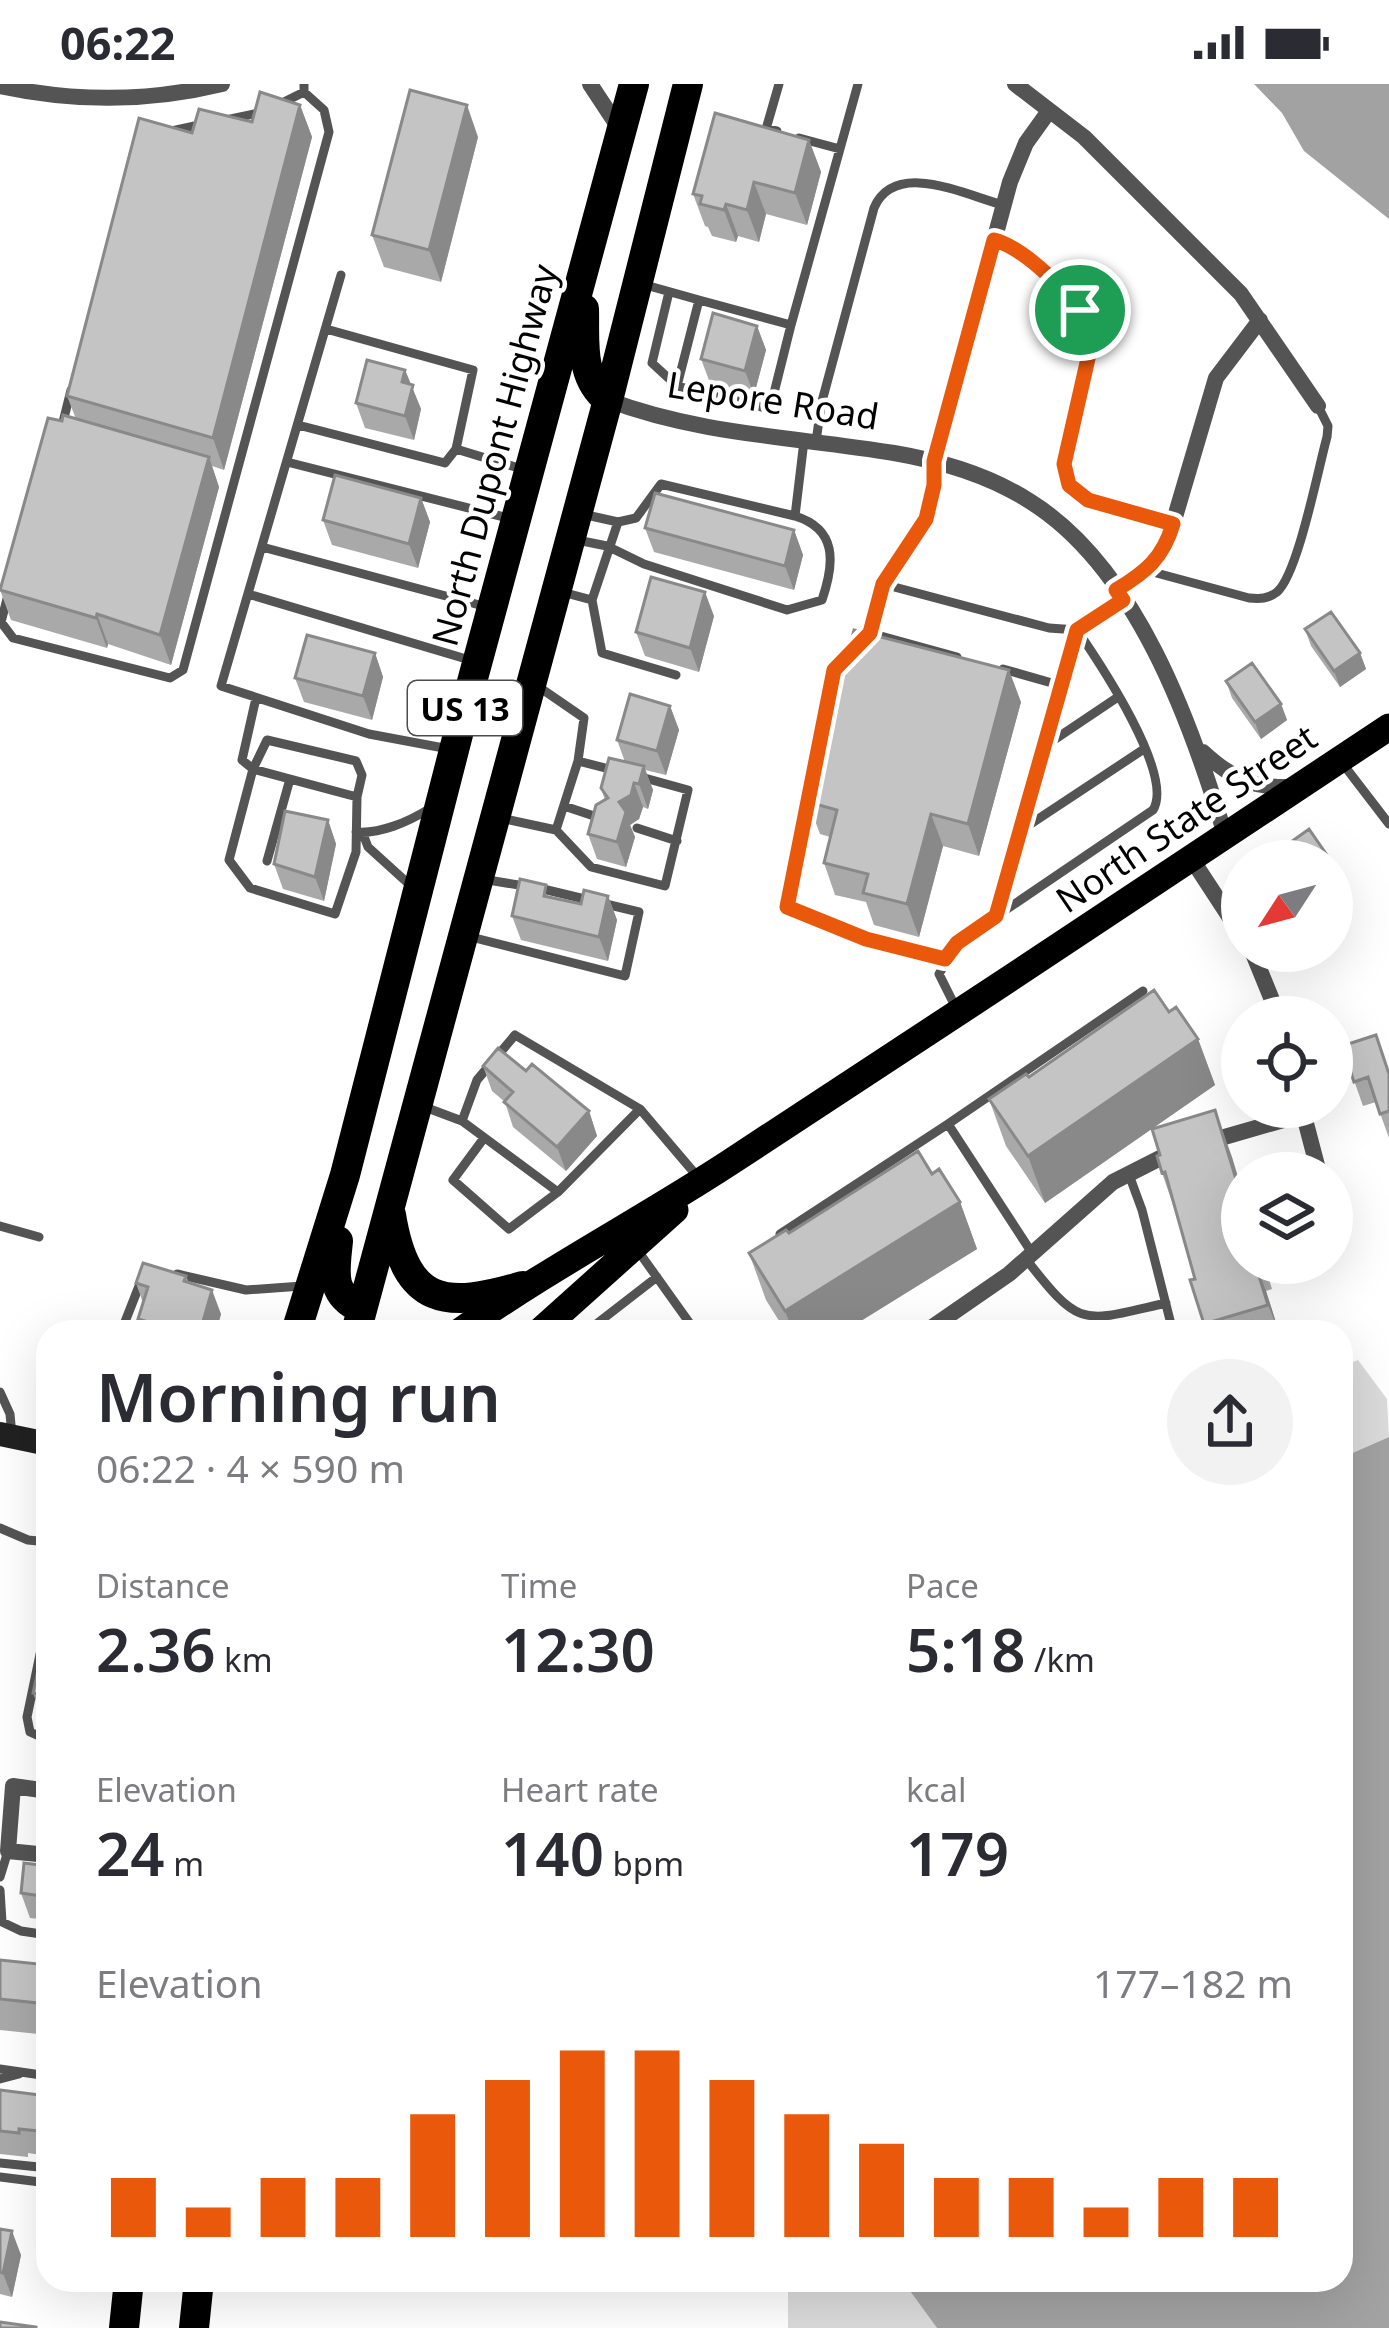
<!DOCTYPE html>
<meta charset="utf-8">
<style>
:root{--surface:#fff;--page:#f2f2f3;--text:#2b2b33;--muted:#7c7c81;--accent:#ea580c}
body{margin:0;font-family:"Noto Sans",sans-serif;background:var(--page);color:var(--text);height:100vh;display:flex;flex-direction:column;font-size:45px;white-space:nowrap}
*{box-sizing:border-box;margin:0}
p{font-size:39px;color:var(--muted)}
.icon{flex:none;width:66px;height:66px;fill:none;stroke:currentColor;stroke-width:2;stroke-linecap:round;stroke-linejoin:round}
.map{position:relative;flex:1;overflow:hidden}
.panel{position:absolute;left:36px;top:1236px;width:1317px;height:972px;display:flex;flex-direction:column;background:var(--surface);border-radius:36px;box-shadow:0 12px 48px #0002}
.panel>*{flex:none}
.needle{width:78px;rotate:234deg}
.tools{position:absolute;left:1221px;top:756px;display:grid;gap:24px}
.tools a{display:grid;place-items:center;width:132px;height:132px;border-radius:50%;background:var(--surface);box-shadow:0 12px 48px #0002;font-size:60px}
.pin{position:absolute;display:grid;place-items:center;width:102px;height:102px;color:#fff;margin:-51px;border:6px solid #fff;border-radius:50%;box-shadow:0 3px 12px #0007}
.round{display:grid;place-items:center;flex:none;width:126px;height:126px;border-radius:63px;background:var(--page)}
.summary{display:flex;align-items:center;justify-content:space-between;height:204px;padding:0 60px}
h1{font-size:66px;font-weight:600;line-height:90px}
.stats{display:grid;grid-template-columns:repeat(3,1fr);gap:18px;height:204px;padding:12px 60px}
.stats div{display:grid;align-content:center}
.stats b{font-size:60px;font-weight:600}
.stats small{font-size:33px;font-weight:400}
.stats p{font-size:33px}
.chart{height:336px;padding:24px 60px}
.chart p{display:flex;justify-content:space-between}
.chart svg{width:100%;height:216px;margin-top:12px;stroke:var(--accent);stroke-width:6}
.status{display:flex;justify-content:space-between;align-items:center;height:84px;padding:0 60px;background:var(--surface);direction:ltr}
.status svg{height:33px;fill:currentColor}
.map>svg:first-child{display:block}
.green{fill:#dbdbdb}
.water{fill:#a2a2a2}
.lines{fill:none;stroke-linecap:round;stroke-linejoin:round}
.lane{stroke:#545454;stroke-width:9}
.street{stroke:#545454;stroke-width:16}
.secondary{stroke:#212121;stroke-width:24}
.primary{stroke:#000;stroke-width:27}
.highway{stroke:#000;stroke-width:30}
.wall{fill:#a9a9a9}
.shaded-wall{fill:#898989}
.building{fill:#c4c4c4;stroke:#898989;stroke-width:3}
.route-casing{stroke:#fff;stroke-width:24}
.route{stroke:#ea580c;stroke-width:15}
.labels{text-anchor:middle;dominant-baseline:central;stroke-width:9;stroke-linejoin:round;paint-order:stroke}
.shield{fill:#fff;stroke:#4c4c4c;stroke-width:3}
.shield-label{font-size:33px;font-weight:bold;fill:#000}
.street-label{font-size:36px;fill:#000;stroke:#fff}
</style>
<div class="status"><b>06:22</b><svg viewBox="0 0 49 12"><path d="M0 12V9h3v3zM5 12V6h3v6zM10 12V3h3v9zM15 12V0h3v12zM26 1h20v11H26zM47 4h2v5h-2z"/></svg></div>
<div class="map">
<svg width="1389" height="2244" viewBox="0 0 1389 2244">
<rect width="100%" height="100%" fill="#fff"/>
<path class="green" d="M 1358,1276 L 1387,1315 L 1389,1353 L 1341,1374 L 1341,1282 Z
M 788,2196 L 902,2196 L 937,2244 L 788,2244 Z"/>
<path class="water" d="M 1254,0 L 1389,0 L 1389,135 L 1304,67 L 1282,29 Z
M 1389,1353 L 1389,2244 L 937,2244 L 902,2196 L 1341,2196 L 1341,1374 Z"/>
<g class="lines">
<path class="lane" d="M 278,21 L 304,8
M 226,36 L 263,28
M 777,47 L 766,45 L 779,0
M 167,48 L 204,40
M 799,54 L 840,65
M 995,157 C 1026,164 1080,219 1094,248 L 1064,380 L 1069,401 L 1088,416 L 1173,439
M 341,191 L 221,602 L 369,650 L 449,665
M 642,200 L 699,216 L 677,302 L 770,325 L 791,241 L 699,216
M 669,208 L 652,279 L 677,302
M 791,241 L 858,0
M 298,341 L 445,379 L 456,365 L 473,286 L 326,245
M 62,342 L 71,306
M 816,358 L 821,321 L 874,124 C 895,75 965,111 1003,121
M 456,365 L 525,386
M 287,378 L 512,435
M 934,378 L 926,435 L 883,500 L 1049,544 L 1077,546
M 582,430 L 618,438
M 577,456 L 607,462 L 644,480 L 787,526 L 822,516 C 835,478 837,445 795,432 L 804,357
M 262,463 L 487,523
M 1149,487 L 1249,514 C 1260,515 1268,515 1277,508 C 1298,490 1318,385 1327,353 L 1328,342 L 1318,322
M 562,508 L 592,516 L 618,438 L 636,434 L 661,400 L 795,432
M 248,510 L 473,577
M 8,511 L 1,538 L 13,554 L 170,594 L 183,586 L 329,48 L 324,26 L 304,8 L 304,0
M 592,516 L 602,569 L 676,591
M 870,549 L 957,573
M 863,557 L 870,549 L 883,500
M 1003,585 L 1059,601 L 1077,546 L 1123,516
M 536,601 L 584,634 L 578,677 L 556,746
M 256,614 L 242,676 L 253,685 L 267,656 L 356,677 L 362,691 L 357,713
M 828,616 L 834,587 L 851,569
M 825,633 L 787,823 L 866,855 L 945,875
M 1042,664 L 1118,613
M 578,677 L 613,686
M 1343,680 L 1389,740
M 253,685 L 357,713 L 356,768 L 335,830 L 250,804 L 229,776 Z
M 564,722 L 603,735
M 501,734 L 556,746 L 591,783 L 665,802 L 688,706 L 641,693
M 637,744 L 677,757
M 1020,747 L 1144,665
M 356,748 C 380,750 408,738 429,725
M 363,750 L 368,763 L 411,802
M 267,777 L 290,695
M 996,832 L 1059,601
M 471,853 L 625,892 L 639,828 L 543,805 L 482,795
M 956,924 L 939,890 L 957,859 L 1153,726 C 1175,691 1099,578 1077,546
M 422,1022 L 462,1037 L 558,1108 L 640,1025
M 462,1037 L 477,996 L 515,951 L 640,1025 L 697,1092
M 948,1040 L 1143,907
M 484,1054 L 453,1096 L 509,1145 L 558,1108
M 1128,1088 L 1142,1126 L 1173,1248
M 0,1142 L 39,1153
M 780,1150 L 948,1040 L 1032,1169
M 636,1164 L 696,1248
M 1026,1175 C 1081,1246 1082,1238 1166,1219
M 177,1190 L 246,1206 L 302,1202
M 121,1248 L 141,1197
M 586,1248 L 657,1193
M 0,1308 L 10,1330 L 12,1352
M 0,1444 L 28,1456 L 48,1458
M 48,1532 L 27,1633 L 30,1648 L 48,1656
M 0,1793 L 8,1767
M 0,1806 L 2,1838 L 21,1847 L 48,1851
M 0,1985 L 48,1992
M 0,1995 L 19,1990
M 0,2079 L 48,2084
M 0,2093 L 48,2099"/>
<path class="street" d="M 590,0 L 621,47
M 1015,0 L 1084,53 L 1241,210 L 1318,322
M 0,2 C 74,18 149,18 222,0
M 608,316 C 701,351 797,353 894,369 C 941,377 991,392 1031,418 C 1136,484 1191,638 1225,751
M 934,377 L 1010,98 L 1026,59 L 1049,27
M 1116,506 L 1153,482 L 1167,460 L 1216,294 L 1260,236
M 1203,668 C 1231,694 1252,704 1291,703
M 1191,774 L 1242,852
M 1252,867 L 1279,933
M 1302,1024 L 1319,1089
M 1207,1058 L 1304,1030
M 925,1248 L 1009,1190 L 1113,1098 L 1176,1066
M 48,1707 L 13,1702 L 8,1767 L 48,1771"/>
<path class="secondary" d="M 0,1350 L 48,1360"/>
<path class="primary" d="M 459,1248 C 546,1186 640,1137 729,1079 C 950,935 1169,789 1389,643
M 539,1248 L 675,1126"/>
<path class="highway" d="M 584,225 C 585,258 579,293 608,316
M 391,1131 C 406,1222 445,1225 523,1202
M 338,1157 C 335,1188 329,1211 362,1225
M 296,1248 L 345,1091 L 463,631 L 634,0
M 356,1248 L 608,316 L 688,0
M 124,2244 L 129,2196
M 194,2244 L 199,2196"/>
</g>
<path class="wall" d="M 300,21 L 312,53 L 224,386 L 212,382 L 219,403 L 171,581 L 108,560 L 107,564 L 11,536 L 0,506 L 62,337 L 76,335 L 67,312 L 192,49 L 252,38 Z
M 478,53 L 441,198 L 384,183 L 372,151 Z
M 809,56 L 821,88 L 807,141 L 766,130 L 759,158 L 738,152 L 736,158 L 712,152 L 708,143 L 705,142 L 693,110 Z
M 757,242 L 766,266 L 754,311 L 710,299 L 701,275 Z
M 405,286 L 421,325 L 414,356 L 365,344 L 356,319 Z
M 421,414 L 430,438 L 418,484 L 332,461 L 323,436 Z
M 645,444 L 794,446 L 803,471 L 794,506 L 654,468 Z
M 714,532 L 699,588 L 645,572 L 636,548 Z
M 1305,545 L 1360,569 L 1366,585 L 1340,603 L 1311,562 Z
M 375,569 L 383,593 L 372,636 L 304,618 L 295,594 Z
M 1226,597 L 1281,620 L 1287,636 L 1261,655 L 1232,614 Z
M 1021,618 L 979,772 L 943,762 L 919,853 L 874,841 L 866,818 L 835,811 L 824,779 L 830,753 L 820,750 L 808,718 L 826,653 L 817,629 Z
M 670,622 L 679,646 L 666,691 L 645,686 L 653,706 L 648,725 L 643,723 L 639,735 L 630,741 L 635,753 L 626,783 L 597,775 L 588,750 L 605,716 L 601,704 L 625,678 L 617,656 Z
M 328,736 L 336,760 L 324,817 L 283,805 L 274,780 Z
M 608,812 L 617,836 L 608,877 L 521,856 L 512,832 L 551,813 L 581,820 Z
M 1169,928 L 1198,955 L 1215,1001 L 1045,1119 L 1006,1062 L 989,1015 L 1029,993 Z
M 1376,951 L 1389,987 L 1389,1054 L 1376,1018 L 1363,1022 L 1342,962 Z
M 483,982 L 526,987 L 589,1027 L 597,1052 L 566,1087 L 513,1043 L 505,1018 L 492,1007 Z
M 1232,1073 L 1242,1179 L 1264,1179 L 1272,1205 L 1266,1207 L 1279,1248 L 1206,1248 L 1190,1196 L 1195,1195 L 1177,1132 L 1162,1089 Z
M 932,1090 L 960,1118 L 977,1165 L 843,1248 L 786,1248 L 766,1216 L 749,1169 L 789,1149 Z
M 186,1192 L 189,1199 L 221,1230 L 216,1248 L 143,1248 L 138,1235 L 143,1219 L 136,1199 Z
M 48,1541 L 48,1634 L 42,1633 L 33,1609 Z
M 48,1782 L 48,1836 L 30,1834 L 21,1809 Z
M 0,1876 L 48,1881 L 48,1951 L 0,1946 Z
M 0,2006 L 48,2012 L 48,2072 L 28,2069 L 28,2073 L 0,2070 Z
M 0,2145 L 21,2171 L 12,2213 L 0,2210 Z"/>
<path class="shaded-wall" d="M 300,21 L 312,53 L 224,386 L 213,354 Z
M 467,21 L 478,53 L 441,198 L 429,166 Z
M 809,56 L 821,88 L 807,141 L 795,109 Z
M 754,98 L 766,130 L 759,158 L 747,126 Z
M 726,120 L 738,152 L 736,158 L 724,126 Z
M 757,242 L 766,266 L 754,311 L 745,287 Z
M 405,286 L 421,325 L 414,356 L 405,332 L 402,298 Z
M 209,373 L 219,403 L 171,581 L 160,551 Z
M 421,414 L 430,438 L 418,484 L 409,460 Z
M 794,446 L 803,471 L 794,506 L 785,482 Z
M 705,508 L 714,532 L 699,588 L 690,564 Z
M 97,530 L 108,560 L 107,564 L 96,534 Z
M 375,569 L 383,593 L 372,636 L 363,612 Z
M 1360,569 L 1366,585 L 1340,603 L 1334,587 Z
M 1009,586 L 1021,618 L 979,772 L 968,740 Z
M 1281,620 L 1287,636 L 1261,655 L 1255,638 Z
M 670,622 L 679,646 L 666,691 L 657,667 Z
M 644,682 L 653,706 L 648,725 L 639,700 Z
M 634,699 L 643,723 L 639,735 L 630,741 L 635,753 L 626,783 L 617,758 L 619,718 Z
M 931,730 L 943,762 L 919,853 L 907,820 Z
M 328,736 L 336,760 L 324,817 L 315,793 Z
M 1338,786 L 1344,802 L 1332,810 L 1332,790 Z
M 608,812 L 617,836 L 608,877 L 599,853 Z
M 1198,955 L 1215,1001 L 1045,1119 L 1028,1072 Z
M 1215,1026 L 1232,1073 L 1242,1106 L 1242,1115 Z
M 589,1027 L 597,1052 L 566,1087 L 557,1063 Z
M 960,1118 L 977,1165 L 843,1248 L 793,1248 L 785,1227 Z
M 1255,1179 L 1266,1207 L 1279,1248 L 1268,1221 Z
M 212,1206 L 221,1230 L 216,1248 L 200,1248 Z
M 12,2147 L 21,2171 L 12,2213 L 3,2189 Z"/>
<path class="building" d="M 410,6 L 467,21 L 429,166 L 372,151 Z
M 260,8 L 300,21 L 213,354 L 67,312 L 139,34 L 192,49 L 199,25 L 252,38 Z
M 715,29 L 809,56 L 795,109 L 754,98 L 747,126 L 726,120 L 724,126 L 700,120 L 702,112 L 693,110 Z
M 713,229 L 757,242 L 745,287 L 701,275 Z
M 367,276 L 405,286 L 402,298 L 413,301 L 405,332 L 356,319 Z
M 63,331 L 209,373 L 160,551 L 97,530 L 96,534 L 0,506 L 48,334 L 62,337 Z
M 335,391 L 421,414 L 409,460 L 323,436 Z
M 655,409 L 794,446 L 785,482 L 645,444 Z
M 651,493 L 705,508 L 690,564 L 636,548 Z
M 1331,528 L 1360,569 L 1334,587 L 1305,545 Z
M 854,546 L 1009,586 L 968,740 L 931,730 L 907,820 L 863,809 L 868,790 L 824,779 L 837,726 L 808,718 L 831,634 L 817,629 L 821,609 L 837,609 Z
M 307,551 L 375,569 L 363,612 L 295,594 Z
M 1252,579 L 1281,620 L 1255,638 L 1226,597 Z
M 630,610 L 670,622 L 657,667 L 617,656 Z
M 609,674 L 644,682 L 639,700 L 634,699 L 631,711 L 619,718 L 626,728 L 617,758 L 588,750 L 596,721 L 608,714 L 601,704 Z
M 285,727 L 328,736 L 315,793 L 274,780 Z
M 1309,745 L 1331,777 L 1300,777 L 1288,760 Z
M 520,795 L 546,801 L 544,812 L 581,820 L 584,806 L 608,812 L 599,853 L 512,832 Z
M 1154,906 L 1169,928 L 1176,923 L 1198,955 L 1028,1072 L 989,1015 L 1026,990 L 1029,993 Z
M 1376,951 L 1389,990 L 1389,1027 L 1380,1030 L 1368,993 L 1354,998 L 1342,962 Z
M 498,964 L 526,987 L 532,980 L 589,1027 L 557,1063 L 504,1018 L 513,1008 L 483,982 Z
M 1215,1026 L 1242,1115 L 1242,1179 L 1255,1179 L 1268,1221 L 1204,1240 L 1190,1196 L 1195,1195 L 1165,1088 L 1162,1089 L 1157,1072 L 1160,1071 L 1152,1045 Z
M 918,1067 L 932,1090 L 939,1085 L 960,1118 L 785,1227 L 749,1169 L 786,1146 L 789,1149 Z
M 143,1179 L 186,1192 L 184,1197 L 212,1206 L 200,1248 L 182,1248 L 138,1235 L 148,1203 L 136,1199 Z
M 48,1541 L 48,1612 L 33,1609 Z
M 24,1779 L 48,1782 L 48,1813 L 21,1809 Z
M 0,1876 L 48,1881 L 48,1920 L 0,1915 Z
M 0,2006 L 48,2012 L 48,2048 L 19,2045 L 19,2049 L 0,2047 Z
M 0,2145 L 12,2147 L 3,2189 L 0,2188 Z
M 0,2238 L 36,2243 L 36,2244 L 0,2244 Z"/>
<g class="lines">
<defs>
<path id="route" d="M 994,156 C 1026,164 1080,218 1094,248 L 1064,380 L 1069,401 L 1088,416 L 1173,440 C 1163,474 1146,488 1116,506 L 1123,516 L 1077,546 L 996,832 L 957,859 L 945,875 L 866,855 L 787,823 L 834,586 L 870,549 L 883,500 L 926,435 L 934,401 L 934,377 Z"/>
</defs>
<use href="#route" class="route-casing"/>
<use href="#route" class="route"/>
</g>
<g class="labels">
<rect class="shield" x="408" y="597" width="114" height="54" rx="9"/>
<g class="shield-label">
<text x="465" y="624">US 13</text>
</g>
<g class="street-label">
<text transform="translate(773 316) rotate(9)">Lepore Road</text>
<text transform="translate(494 371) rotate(-75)">North Dupont Highway</text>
<text transform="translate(1186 734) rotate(-34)">North State Street</text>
</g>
</g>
</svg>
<div class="tools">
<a><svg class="needle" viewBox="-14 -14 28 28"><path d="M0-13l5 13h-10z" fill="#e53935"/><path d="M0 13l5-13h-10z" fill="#7c7c81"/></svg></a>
<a><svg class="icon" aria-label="locate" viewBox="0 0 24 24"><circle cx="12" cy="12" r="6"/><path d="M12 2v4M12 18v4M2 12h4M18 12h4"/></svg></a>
<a><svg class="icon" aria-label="layers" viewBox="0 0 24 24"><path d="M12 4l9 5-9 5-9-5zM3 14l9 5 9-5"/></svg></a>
</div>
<div class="pin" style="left:1080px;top:226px;background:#1e9e55"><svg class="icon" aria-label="arrive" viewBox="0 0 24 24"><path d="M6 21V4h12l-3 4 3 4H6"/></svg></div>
<section class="panel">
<div class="summary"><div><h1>Morning run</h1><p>06:22 · 4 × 590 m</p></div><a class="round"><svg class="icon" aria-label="share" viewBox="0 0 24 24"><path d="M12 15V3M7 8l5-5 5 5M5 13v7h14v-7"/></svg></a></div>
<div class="stats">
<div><p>Distance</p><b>2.36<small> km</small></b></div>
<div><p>Time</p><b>12:30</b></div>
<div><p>Pace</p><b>5:18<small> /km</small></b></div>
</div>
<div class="stats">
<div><p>Elevation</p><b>24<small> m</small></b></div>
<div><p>Heart rate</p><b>140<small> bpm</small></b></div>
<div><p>kcal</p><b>179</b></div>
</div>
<div class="chart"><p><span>Elevation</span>177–182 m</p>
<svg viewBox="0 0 160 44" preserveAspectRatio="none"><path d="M5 44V32M15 44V38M25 44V32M35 44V32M45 44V19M55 44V12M65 44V6M75 44V6M85 44V12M95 44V19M105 44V25M115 44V32M125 44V32M135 44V38M145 44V32M155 44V32"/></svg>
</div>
</section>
</div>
